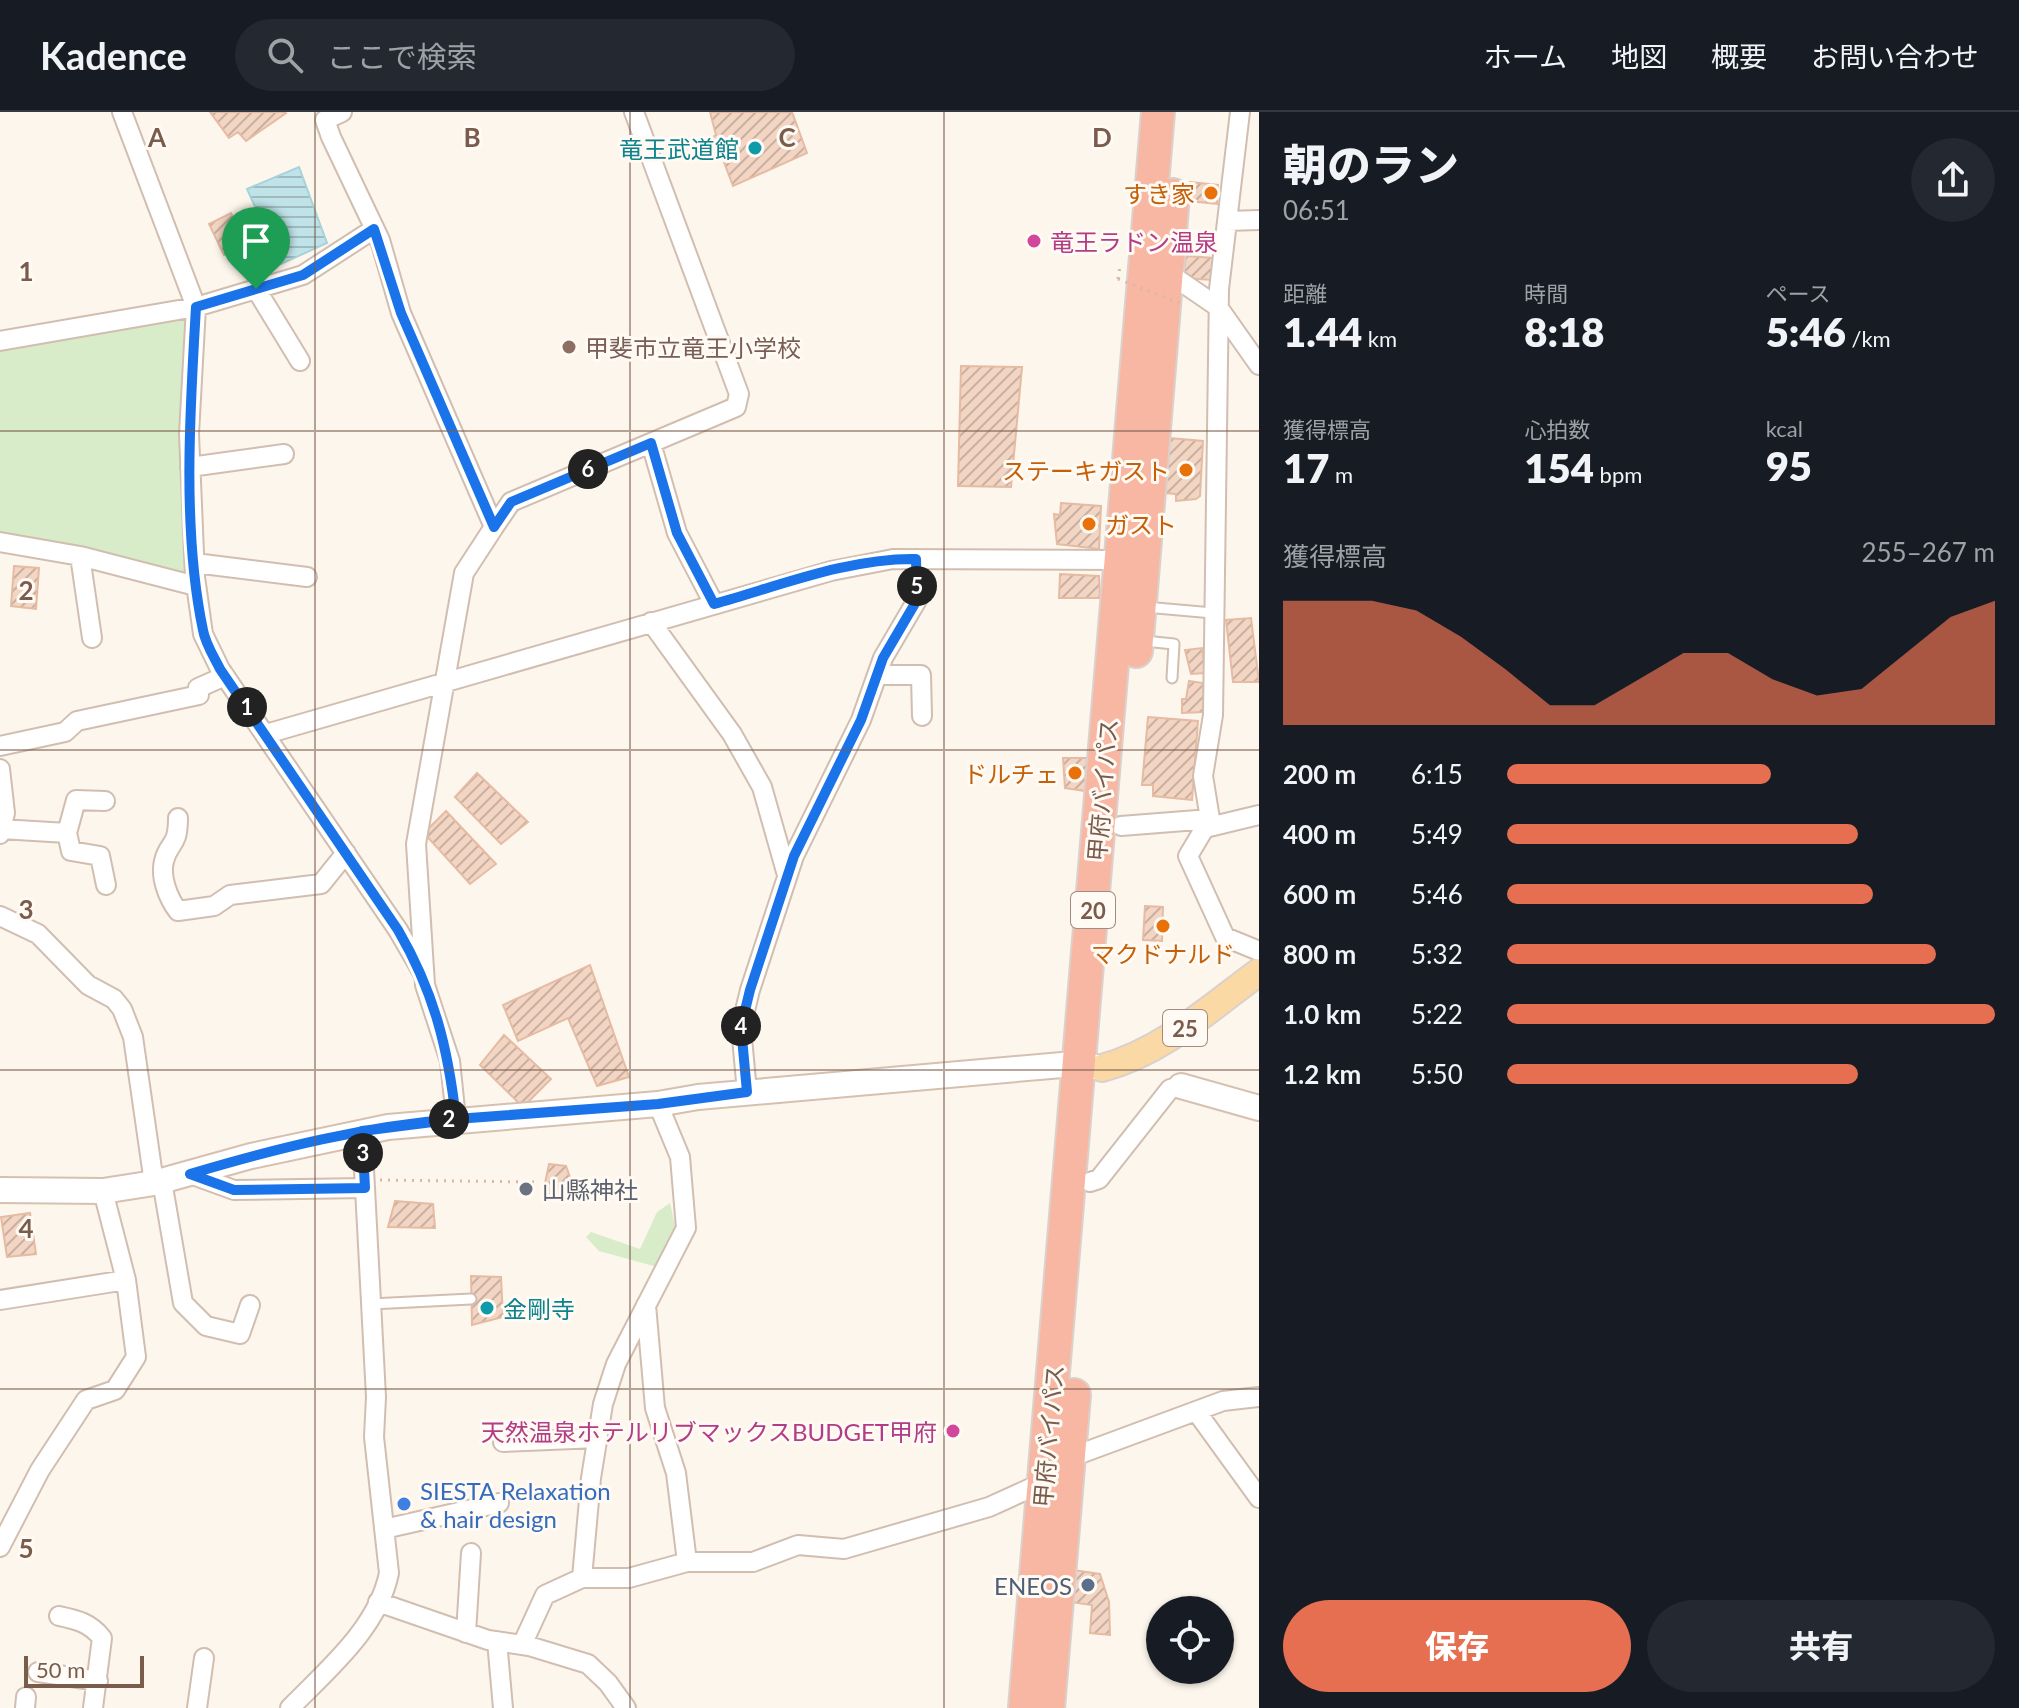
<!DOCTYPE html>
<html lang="ja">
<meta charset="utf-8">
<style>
:root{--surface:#171b24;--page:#242831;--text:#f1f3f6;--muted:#9ea1a6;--line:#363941;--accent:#e76f51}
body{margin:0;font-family:Lato,"Noto Sans JP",sans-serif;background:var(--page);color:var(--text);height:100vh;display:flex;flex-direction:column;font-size:30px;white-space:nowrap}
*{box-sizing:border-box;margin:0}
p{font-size:26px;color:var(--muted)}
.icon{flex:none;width:44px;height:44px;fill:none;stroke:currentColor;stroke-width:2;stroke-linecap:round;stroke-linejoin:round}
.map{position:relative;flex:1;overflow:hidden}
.details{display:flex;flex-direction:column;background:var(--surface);width:760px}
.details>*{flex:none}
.fabs{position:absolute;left:1146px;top:1484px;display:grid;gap:16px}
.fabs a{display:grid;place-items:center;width:88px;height:88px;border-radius:50%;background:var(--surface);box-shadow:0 2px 6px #0004;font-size:40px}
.scale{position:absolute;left:24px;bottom:20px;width:120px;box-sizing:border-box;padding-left:8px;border:4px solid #7a5c4d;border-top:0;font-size:22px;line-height:28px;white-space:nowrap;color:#7a5c4d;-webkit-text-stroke:6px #fffaf3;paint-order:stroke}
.pin{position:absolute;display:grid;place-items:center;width:68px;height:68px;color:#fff;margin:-82px -34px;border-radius:50% 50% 50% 0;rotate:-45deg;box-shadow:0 0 8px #0007}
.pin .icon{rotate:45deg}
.km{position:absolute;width:40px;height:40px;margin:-20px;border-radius:50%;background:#222;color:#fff;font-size:22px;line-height:40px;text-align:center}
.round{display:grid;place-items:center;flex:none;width:84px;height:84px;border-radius:42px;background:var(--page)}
.headline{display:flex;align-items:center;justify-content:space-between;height:136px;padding:0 24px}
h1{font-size:44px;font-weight:800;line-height:60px}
.metrics{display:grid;grid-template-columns:repeat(3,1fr);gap:12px;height:136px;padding:8px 24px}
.metrics div{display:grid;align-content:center}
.metrics b{font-size:40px;font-weight:800}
.metrics small{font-size:22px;font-weight:400}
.metrics p{font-size:22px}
.chart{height:224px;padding:16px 24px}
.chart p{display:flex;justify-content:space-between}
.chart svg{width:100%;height:144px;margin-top:8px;fill:var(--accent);opacity:.7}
.action{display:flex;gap:16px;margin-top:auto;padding:16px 24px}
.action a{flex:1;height:92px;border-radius:48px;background:var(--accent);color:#fff;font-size:32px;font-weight:800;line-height:92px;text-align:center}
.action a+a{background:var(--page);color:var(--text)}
ul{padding:0 24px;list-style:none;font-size:26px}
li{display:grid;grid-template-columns:128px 96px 1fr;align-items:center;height:60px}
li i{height:20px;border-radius:10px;background:var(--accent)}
header{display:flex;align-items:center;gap:48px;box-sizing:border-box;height:112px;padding:0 40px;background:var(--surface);border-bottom:2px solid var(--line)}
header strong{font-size:38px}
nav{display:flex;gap:44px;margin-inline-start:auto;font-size:28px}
.search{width:560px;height:72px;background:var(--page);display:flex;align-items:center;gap:20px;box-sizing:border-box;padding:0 28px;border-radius:44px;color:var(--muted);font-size:30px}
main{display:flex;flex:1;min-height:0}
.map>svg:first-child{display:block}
.green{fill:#d8ecc9}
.water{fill:url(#water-rules);stroke:#a5d3da;stroke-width:2}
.building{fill:url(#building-hatch);stroke:#e6bba3;stroke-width:2}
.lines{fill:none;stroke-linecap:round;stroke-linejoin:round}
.lane-casing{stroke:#d1beb0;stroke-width:13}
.street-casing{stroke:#d1beb0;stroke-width:22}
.secondary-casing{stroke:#d6c0b0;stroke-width:28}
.primary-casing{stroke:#dad1cd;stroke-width:30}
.highway-casing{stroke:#dad1cd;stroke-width:36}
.path{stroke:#d9b8a5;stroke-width:3;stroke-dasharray:2 6;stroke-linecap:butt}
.lane{stroke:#fff;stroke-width:9}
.street{stroke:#fff;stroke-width:18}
.secondary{stroke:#fff;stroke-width:24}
.primary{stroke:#fbd9a5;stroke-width:26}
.highway{stroke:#f7b7a3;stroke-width:32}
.path-bridge{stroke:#d9b8a5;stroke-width:3;stroke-dasharray:2 6;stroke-linecap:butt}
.route-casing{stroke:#fff;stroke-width:16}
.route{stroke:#1a73e8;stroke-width:10}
.grid{fill:none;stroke:#7a5c4d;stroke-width:2;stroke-opacity:0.55}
.culture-dot{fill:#0f9aa8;stroke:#fffaf3;stroke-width:3}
.food-dot{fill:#e8710a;stroke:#fffaf3;stroke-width:3}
.hotel-dot{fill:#d1479c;stroke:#fffaf3;stroke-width:3}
.education-dot{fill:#8d6e63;stroke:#fffaf3;stroke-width:3}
.worship-dot{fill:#6b7280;stroke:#fffaf3;stroke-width:3}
.shop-dot{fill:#3f7fe0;stroke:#fffaf3;stroke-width:3}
.service-dot{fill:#5c6f8a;stroke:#fffaf3;stroke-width:3}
.labels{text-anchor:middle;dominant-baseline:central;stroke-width:6;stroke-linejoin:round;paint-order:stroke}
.shield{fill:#fffaf3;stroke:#a28b7f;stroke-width:2}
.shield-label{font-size:22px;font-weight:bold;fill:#7a5c4d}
.culture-label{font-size:24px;fill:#0d838f;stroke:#fffaf3;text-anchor:end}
.food-label{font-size:24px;fill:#c56008;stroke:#fffaf3;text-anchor:end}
.hotel-label{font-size:24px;fill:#b23c85;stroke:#fffaf3;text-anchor:start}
.education-label{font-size:24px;fill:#785e54;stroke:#fffaf3;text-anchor:start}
.street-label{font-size:24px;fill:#7a5c4d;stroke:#fffaf3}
.worship-label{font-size:24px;fill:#5b616d;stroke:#fffaf3;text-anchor:start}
.shop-label{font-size:24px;fill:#366cbe;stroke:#fffaf3;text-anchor:start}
.service-label{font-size:24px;fill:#4e5e75;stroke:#fffaf3;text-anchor:end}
.grid-label{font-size:26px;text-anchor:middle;font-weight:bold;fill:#7a5c4d;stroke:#fffaf3;stroke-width:6;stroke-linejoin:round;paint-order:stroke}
</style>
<header>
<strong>Kadence</strong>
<div class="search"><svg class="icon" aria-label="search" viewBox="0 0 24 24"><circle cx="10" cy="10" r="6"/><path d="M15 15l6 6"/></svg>ここで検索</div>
<nav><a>ホーム</a><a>地図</a><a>概要</a><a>お問い合わせ</a></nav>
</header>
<main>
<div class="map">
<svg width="1259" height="1596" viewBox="0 0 1259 1596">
<defs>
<pattern id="water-rules" width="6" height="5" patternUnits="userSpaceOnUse" patternTransform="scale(2)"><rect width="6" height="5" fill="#bfe3e8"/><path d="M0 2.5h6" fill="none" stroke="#a0bbbe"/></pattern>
<pattern id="building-hatch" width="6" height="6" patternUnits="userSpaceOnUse" patternTransform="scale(2)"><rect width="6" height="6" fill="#f3d5c3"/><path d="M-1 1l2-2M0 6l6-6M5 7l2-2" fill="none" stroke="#cab0a1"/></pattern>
</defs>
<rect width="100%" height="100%" fill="#fdf6ec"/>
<path class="green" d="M 193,199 L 193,470 L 0,421 L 0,231 Z
M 670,1091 L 677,1122 L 657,1155 L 599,1139 L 586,1125 L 591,1120 L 640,1137 L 657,1100 Z"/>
<path class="water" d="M 299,55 L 327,131 L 281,152 L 247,77 Z"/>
<path class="building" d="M 210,0 L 285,0 L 286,1 L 246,29 L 238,20 L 229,26 Z
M 710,0 L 792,0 L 807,41 L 733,74 L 722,45 L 710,46 L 703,31 L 716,23 Z
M 1190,70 L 1218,73 L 1217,92 L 1189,89 Z
M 231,101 L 246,132 L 224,143 L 209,112 Z
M 1186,144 L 1214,146 L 1213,168 L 1183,166 Z
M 961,254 L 1022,255 L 1011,375 L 958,374 Z
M 1169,326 L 1203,329 L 1200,384 L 1196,387 L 1176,389 L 1176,382 L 1165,381 Z
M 1061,391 L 1101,394 L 1099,437 L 1057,432 L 1054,402 L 1060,403 Z
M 14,454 L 39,456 L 36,497 L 11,494 Z
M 1060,462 L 1099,464 L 1100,486 L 1059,486 Z
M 1251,506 L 1259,570 L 1233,570 L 1226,508 Z
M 1202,536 L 1205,561 L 1191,562 L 1185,538 Z
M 1189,569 L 1203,571 L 1204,600 L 1182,601 L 1182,587 L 1186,587 Z
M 1148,605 L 1198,609 L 1192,688 L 1153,684 L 1153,673 L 1142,673 Z
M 1063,646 L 1087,646 L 1086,679 L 1065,676 Z
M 477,661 L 528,710 L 501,732 L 455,685 Z
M 446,699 L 496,752 L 470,772 L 424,721 Z
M 1145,794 L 1163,795 L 1162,829 L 1143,828 Z
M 590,853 L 629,965 L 597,974 L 568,906 L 518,929 L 503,893 Z
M 504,923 L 551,967 L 523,995 L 480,953 Z
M 549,1052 L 566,1054 L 571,1068 L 569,1087 L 549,1088 L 544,1076 Z
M 395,1089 L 433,1092 L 435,1116 L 388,1115 Z
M 30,1101 L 36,1142 L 7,1145 L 1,1105 Z
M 471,1164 L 501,1165 L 503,1205 L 472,1213 Z
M 1073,1458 L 1100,1462 L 1109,1490 L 1110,1523 L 1090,1521 L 1092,1493 L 1070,1490 Z"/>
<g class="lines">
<defs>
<path id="lane" d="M 1145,495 L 1213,501
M 1144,529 L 1174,532 L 1172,566
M 371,1192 L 471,1187"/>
<path id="street" d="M 122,0 L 196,195 L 189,322 L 195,465 L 203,522 L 220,557 L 398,818 L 424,863
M 342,0 L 325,8 L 331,25 L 380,128 L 401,201 L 494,415 L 511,390 L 736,295 L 739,282 L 634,0
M 1240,0 L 1219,177 L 1213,603 L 1203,664 L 1210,707 L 1188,744 L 1225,825 L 1259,839
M 1227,109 L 1259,108
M 1167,160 L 1218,195 L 1259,253
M 256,177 L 300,249
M 0,229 L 196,195 L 303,163 L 374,117
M 651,331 L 677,421 L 714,492
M 190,355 L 284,342
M 0,430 L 80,444 L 196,474
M 80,444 L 92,526
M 195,451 L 307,465
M 651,510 L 732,622 L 762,675 L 787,763
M 877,563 L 921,563 L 922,604
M 266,622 L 831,459 L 893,447 L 1121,448
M 0,634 L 65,620 L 77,609 L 199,583 L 198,576 L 225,564
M 0,657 L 5,701 L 0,722
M 178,706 C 178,736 169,729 164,749 C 160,765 168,786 178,799 L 214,794 L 230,783 L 321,772 L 346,741
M 1121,714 L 1210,707
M 1205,716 L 1259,703
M 1,717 L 67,721 L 76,688 L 105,689
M 67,721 L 71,739 L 100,744 L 106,773
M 0,804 L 38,822 L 88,873 L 114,887 L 122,897 L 133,925 L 154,1071
M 747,980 L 741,915 L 750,878 L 794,744 L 861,608 L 883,546 L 917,488 L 916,447
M 456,1007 L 450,949 L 425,873 L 416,732 L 464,461 L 494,415
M 190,1062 L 234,1078 L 365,1076
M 162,1069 L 183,1191 L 206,1214 L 240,1222 L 250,1193
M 1090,1070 L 1099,1067 L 1170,977 L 1181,974
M 0,1188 L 126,1168
M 1196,1299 L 1259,1386
M 503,1330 L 598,1326
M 1069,1346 L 1223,1289 L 1259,1285
M 384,1417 L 499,1391
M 0,1435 L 40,1358 L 86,1288 L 115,1278 L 136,1245 L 126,1168 L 103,1079
M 687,1450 L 753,1450 L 798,1433 L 844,1437 L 989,1395 L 1044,1370
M 582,1466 L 629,1466 L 687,1450 L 676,1361 L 655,1296 L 646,1193
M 378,1490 L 488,1528 L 529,1534 L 588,1552 L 608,1571 L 626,1596
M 59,1504 C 78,1508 90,1511 102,1526 L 93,1596
M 466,1521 L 471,1441
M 497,1529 L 503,1596
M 522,1533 L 545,1483 L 582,1466 L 591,1366 L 603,1292 L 616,1252 L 686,1116 L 680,1045 L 658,992
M 38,1560 L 98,1569
M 25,1596 L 26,1585
M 197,1596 L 204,1546
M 290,1596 C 327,1558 378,1516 389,1461 L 374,1325 L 376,1285 L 362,1019"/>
<path id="secondary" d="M 1181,974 L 1259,996
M 0,1078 L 103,1079 L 154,1071 L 251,1044 L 388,1015 L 658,992 L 698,985 L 1062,953 L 1095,955"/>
<path id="primary" d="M 1102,956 C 1162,940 1210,896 1259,860"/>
<path id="highway" d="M 1136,539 L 1173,83
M 1025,1596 L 1158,0
M 1048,1596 L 1074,1283"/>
</defs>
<use href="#lane" class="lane-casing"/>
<use href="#street" class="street-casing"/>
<use href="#secondary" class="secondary-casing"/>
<use href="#primary" class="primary-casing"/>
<use href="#highway" class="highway-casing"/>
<path class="path" d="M 1118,167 L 1120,154
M 380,1068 L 536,1070"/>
<use href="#lane" class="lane"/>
<use href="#street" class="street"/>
<use href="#secondary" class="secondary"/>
<use href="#primary" class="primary"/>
<use href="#highway" class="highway"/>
<path class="path-bridge" d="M 1118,167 L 1180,191"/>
</g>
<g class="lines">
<defs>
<path id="route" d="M 256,177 L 196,195 C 190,296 182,419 203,518 C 205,531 214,545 220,557 L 398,818 C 434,880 448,935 456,1007 C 366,1014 277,1036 190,1062 L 234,1078 L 365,1076 L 362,1019 L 456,1007 L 658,992 L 747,980 L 741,915 L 750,878 L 794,744 L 861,608 L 883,546 L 917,488 L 916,447 C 848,446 779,474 714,492 L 677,421 L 651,331 L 511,390 L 494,415 L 401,201 L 374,117 L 303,163 L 256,177"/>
</defs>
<use href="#route" class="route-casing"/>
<use href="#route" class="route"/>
</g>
<path class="grid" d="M 315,0 L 315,1596M 630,0 L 630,1596M 944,0 L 944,1596M 0,319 L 1259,319M 0,638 L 1259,638M 0,958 L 1259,958M 0,1277 L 1259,1277"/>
<g class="culture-dot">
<circle cx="755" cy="36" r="8"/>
<circle cx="487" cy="1196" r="8"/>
</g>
<g class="food-dot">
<circle cx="1211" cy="81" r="8"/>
<circle cx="1186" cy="358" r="8"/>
<circle cx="1089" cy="412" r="8"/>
<circle cx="1075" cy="661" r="8"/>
<circle cx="1163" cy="814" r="8"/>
</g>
<g class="hotel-dot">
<circle cx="1034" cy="129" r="8"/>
<circle cx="953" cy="1319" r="8"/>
</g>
<circle class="education-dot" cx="569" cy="235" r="8"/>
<circle class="worship-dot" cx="526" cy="1077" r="8"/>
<circle class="shop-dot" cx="404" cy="1392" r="8"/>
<circle class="service-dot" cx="1088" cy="1473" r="8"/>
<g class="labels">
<g class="shield">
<rect x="1071" y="780" width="44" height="36" rx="6"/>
<rect x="1163" y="898" width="44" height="36" rx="6"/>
</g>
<g class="shield-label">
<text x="1093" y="798">20</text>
<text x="1185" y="916">25</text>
</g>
<g class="culture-label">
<text x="739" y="36">竜王武道館</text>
<text x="503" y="1196" text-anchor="start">金剛寺</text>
</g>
<g class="food-label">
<text x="1195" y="81">すき家</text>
<text x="1170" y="358">ステーキガスト</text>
<text x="1105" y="412" text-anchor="start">ガスト</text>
<text x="1059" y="661">ドルチェ</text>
<text x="1163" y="841" text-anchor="middle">マクドナルド</text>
</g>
<g class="hotel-label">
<text x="1050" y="129">竜王ラドン温泉</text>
<text x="937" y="1319" text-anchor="end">天然温泉ホテルリブマックスBUDGET甲府</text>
</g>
<g class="education-label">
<text x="585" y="235">甲斐市立竜王小学校</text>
</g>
<g class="street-label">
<text transform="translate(1102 678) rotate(-85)">甲府バイパス</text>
<text transform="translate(1048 1324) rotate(-85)">甲府バイパス</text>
</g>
<g class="worship-label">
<text x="542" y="1077">山縣神社</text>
</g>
<g class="shop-label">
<text x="420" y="1378">SIESTA Relaxation<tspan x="420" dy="28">&amp; hair design</tspan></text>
</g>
<g class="service-label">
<text x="1072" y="1473">ENEOS</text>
</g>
</g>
<g class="grid-label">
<text x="157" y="35">A</text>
<text x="472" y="35">B</text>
<text x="787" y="35">C</text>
<text x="1102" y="35">D</text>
<text x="26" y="169">1</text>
<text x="26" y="488">2</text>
<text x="26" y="807">3</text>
<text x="26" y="1126">4</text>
<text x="26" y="1446">5</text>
</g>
</svg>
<div class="fabs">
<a><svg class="icon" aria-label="locate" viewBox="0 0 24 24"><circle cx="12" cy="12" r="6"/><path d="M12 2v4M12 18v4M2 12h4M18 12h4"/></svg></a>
</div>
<div class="scale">50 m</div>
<div class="pin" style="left:256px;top:177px;background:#1e9e55"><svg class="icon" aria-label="arrive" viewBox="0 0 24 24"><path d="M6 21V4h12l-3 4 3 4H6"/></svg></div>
<b class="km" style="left:247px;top:595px">1</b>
<b class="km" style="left:449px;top:1007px">2</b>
<b class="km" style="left:363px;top:1041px">3</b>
<b class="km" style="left:741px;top:914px">4</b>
<b class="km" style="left:917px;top:474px">5</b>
<b class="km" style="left:588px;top:357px">6</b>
</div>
<section class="details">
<div class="headline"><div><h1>朝のラン</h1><p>06:51</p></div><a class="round"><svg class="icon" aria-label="share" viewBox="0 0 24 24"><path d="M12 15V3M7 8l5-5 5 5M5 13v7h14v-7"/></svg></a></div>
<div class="metrics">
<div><p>距離</p><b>1.44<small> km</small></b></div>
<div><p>時間</p><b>8:18</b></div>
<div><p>ペース</p><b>5:46<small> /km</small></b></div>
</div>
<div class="metrics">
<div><p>獲得標高</p><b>17<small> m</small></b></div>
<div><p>心拍数</p><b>154<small> bpm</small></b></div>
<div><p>kcal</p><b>95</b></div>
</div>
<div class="chart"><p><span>獲得標高</span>255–267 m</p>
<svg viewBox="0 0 160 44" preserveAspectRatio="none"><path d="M0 44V6L10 6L20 6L30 9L40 17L50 27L60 38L70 38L80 30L90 22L100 22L110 30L120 35L130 33L140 22L150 11L160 6V44z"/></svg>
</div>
<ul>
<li><b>200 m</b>6:15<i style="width:54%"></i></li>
<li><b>400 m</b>5:49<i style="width:72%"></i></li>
<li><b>600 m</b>5:46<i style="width:75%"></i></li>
<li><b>800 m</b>5:32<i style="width:88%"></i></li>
<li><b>1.0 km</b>5:22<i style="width:100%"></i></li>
<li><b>1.2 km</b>5:50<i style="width:72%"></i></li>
</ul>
<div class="action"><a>保存</a><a>共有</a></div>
</section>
</main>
